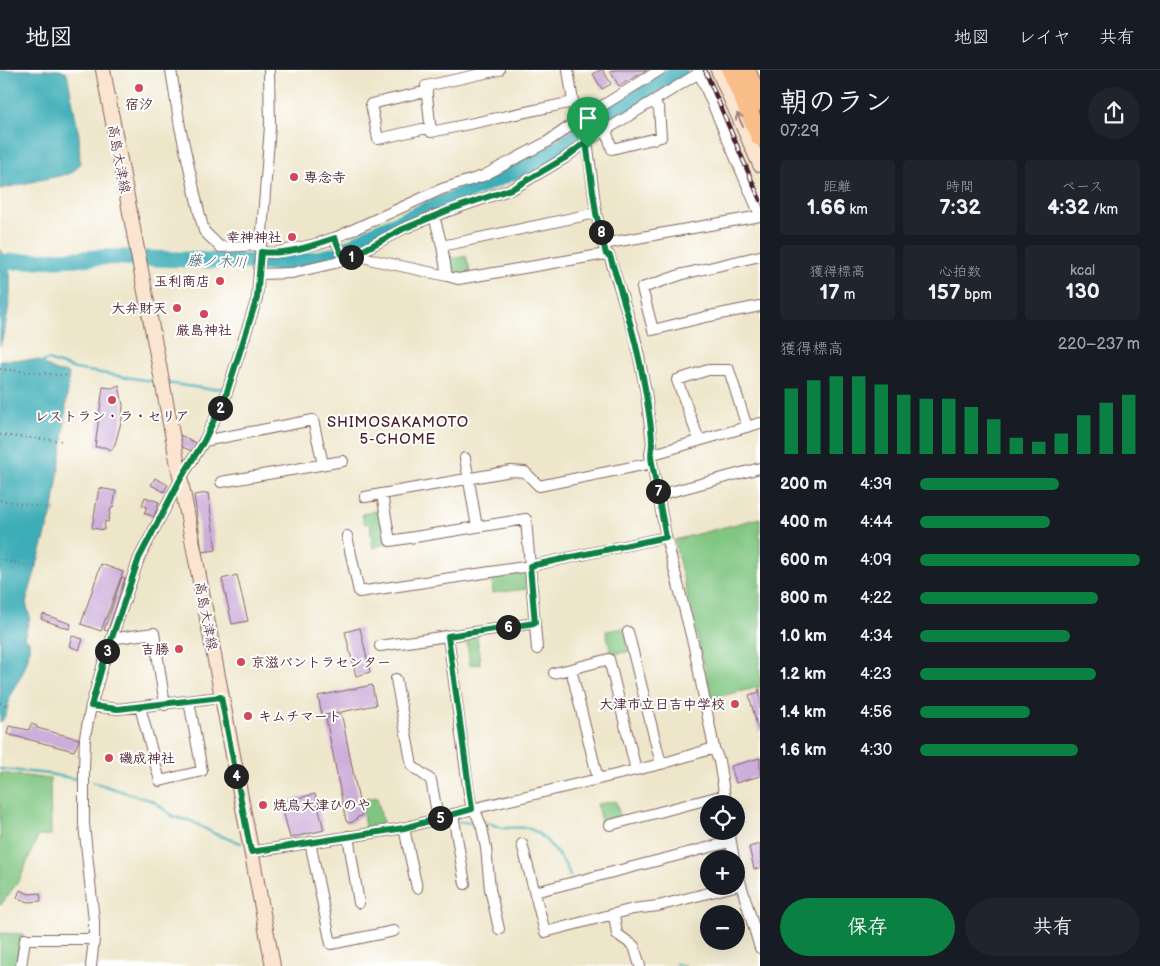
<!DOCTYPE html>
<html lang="ja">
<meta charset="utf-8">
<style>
:root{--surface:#171b24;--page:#20242c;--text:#f1f3f6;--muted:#9ea1a6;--line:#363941;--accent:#0b8043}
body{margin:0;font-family:"Balsamiq Sans","Klee One",sans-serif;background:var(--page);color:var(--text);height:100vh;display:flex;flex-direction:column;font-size:19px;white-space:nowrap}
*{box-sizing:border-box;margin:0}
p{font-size:16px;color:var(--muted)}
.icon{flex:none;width:28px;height:28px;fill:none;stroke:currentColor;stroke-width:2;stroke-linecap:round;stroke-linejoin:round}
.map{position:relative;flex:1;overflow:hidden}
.details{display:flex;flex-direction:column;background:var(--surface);width:400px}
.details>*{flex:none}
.fabs{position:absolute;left:700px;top:725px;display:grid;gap:10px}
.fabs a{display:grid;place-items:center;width:45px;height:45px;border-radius:50%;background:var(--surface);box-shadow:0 5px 20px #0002;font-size:25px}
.pin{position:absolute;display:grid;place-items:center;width:42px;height:42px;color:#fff;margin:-51px -21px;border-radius:50% 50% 50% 0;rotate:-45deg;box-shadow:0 0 5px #0007}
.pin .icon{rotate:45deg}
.km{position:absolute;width:25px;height:25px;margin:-12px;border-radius:50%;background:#222;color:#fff;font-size:14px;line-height:25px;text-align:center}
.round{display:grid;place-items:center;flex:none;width:52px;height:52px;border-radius:26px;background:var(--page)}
.summary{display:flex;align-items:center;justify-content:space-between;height:85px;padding:0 20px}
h1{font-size:28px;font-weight:600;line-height:38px}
.stats{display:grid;grid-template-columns:repeat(3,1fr);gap:8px;height:85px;padding:5px 20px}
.stats div{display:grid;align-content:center;border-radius:5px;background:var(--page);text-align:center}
.stats b{font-size:21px;font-weight:600}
.stats small{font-size:14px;font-weight:400}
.stats p{font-size:14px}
.chart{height:140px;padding:10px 20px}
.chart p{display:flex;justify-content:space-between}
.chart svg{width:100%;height:90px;margin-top:5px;stroke:var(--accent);stroke-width:6}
.button{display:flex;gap:10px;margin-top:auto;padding:10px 20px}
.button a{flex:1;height:58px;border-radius:30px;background:var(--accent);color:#fff;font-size:20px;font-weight:600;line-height:58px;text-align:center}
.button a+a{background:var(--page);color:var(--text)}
ul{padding:0 20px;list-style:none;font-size:16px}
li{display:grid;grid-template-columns:80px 60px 1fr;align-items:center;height:38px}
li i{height:12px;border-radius:6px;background:var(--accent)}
header{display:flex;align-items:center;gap:30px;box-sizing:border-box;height:70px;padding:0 25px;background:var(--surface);border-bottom:1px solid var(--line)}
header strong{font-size:24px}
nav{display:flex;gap:28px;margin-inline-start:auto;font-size:18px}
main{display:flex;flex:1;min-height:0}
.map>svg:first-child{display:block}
.green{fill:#80c681;stroke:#657256}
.water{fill:#3cadb7;stroke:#436671}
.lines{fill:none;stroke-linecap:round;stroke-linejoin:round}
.stream{stroke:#3cadb7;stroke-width:2.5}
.river{stroke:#3cadb7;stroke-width:16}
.building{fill:#cdaeda}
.street-casing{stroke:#836563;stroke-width:12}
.secondary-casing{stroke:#836563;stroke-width:16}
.highway-casing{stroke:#836563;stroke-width:20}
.path{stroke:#836563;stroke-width:2;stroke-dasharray:1 4;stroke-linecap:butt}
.street{stroke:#fff;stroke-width:10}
.secondary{stroke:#fce5d0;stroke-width:14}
.highway{stroke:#f8bd89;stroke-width:18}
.rail-casing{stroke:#4a1f2b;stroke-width:4.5}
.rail{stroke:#fff;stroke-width:2.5;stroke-dasharray:8;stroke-linecap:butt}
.oneway{stroke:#a3827e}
.route-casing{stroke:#fff;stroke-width:10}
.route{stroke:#0b8043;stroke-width:6}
.poi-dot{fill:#d1495b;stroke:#fff;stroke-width:2}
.labels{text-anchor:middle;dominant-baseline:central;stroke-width:4;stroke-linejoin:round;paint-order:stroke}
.poi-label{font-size:14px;font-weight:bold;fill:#4a1f2b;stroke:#fff;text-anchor:start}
.street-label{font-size:14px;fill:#4a1f2b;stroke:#fff}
.water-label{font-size:15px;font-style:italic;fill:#445f6a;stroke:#fff}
.neighbourhood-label{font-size:15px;letter-spacing:1px;fill:#4a1f2b;stroke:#fff}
</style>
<header>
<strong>地図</strong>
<nav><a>地図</a><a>レイヤ</a><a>共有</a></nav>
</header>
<main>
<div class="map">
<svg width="760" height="896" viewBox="0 0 760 896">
<rect width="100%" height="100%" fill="#fff"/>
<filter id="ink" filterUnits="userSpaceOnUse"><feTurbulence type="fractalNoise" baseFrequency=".02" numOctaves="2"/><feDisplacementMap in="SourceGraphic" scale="10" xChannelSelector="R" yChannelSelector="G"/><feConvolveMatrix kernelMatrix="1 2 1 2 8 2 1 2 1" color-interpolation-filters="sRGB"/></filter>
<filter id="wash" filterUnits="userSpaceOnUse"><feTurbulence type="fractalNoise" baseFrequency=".0096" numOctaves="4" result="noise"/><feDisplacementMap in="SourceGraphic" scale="20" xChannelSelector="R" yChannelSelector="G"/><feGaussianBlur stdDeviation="1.12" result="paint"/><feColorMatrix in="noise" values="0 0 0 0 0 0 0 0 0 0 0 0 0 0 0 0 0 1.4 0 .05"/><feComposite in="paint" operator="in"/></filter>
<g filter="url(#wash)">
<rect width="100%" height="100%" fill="#eee6ca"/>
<path class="green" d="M 466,186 L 471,203 L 458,206 L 448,204 L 446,190 Z
M 381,440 L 387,473 L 373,478 L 370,454 L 364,453 L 362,444 Z
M 760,448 L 760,617 L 712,628 L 674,470 Z
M 526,500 L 526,519 L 493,523 L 492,506 Z
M 624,558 L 628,582 L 611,584 L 606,561 Z
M 477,565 L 480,594 L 470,595 L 466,567 Z
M 0,703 L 50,709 L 51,765 L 38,766 L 20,809 L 0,836 Z
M 377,727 L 383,754 L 365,757 L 361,730 Z
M 616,731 L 620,747 L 601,752 L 597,734 Z
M 0,863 L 23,864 L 18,896 L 0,896 Z"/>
<path class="water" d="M 0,0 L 59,0 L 67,3 L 79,65 L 80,94 L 72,103 L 0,119 Z
M 0,179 C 4,187 9,196 10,205 C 12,225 6,257 0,276 Z
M 0,290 L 38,290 L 56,301 L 69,303 L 63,371 L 53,439 L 26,533 L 30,547 L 24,568 L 29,571 C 30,586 26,597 19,610 C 16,614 13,619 11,624 C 8,634 8,645 0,653 Z"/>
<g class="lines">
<path class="stream" d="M 42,292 L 48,290 L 75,299 L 158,312
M 166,313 L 208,319 L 224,318
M 0,699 L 49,704 L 76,709
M 92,712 L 153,731 L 174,747 L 191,751 L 215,764 L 241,773
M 459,752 L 472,753
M 488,753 C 493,755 498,757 503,758 C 513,758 521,756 530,759 C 543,763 567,793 570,806
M 266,784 L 283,782
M 676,894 L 685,896"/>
<path class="river" d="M 0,194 L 6,192 L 109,187 L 256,192 L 283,195 L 338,184 L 376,162 L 534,93 L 680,0"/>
</g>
<g id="blocks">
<path class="building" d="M 600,0 L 603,0 L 611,14 L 602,19 L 593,4 Z
M 613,0 L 647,0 L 619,16 L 610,1 Z
M 119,315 L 123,335 L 122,349 L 115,374 L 112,380 L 104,377 L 95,377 L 103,317 L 112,318 Z
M 180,365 L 196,373 L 192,381 L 182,377 Z
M 155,408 L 168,415 L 164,422 L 151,415 Z
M 99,418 L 116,421 L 113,438 L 111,438 L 108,452 L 105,451 L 104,460 L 92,458 Z
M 208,423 L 216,480 L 202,482 L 194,425 Z
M 145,427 L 159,432 L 154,447 L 144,443 L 147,437 L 142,435 Z
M 101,494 L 123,502 L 101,561 L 81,554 Z
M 237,505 L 248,551 L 232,554 L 222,509 Z
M 122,507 L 125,508 L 108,561 L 104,560 Z
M 43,544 L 71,554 L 69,559 L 41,549 Z
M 360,558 L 370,602 L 356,606 L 345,562 Z
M 72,566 L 83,569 L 79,580 L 69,576 Z
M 372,615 L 376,635 L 341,642 L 362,746 L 358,747 L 353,752 L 349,753 L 346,751 L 326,648 L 339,646 L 339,642 L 322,646 L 318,626 Z
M 760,619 L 760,663 L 759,663 L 749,625 L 759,622 L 758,620 Z
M 31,654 L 37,656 L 37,658 L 79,669 L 76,678 L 75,678 L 74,681 L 7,664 L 9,656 L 29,660 Z
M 760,688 L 760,706 L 736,713 L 731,696 Z
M 315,724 L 324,760 L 290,768 L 281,732 Z
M 760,774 L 760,798 L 754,799 L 749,777 Z
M 20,820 L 29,824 L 40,823 L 41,831 L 29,832 L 17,828 Z"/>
</g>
</g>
<g filter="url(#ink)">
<use href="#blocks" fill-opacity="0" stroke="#836563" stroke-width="1"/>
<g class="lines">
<defs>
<path id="street" d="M 171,0 L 180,57 L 200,146 L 204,161 L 220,177 L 261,175
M 499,0 L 426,16 L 431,62 L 573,32
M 568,0 L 577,57 L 585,69 L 588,78 L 596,143 L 606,184
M 698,0 L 760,145
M 427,21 L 371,34 L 378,69 L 431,57
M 606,60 L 612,79 L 661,67 L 659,39 L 653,31
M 434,146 L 442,176 L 596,143
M 335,168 L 344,190
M 603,174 L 760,146
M 261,182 L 274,183 L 316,174 L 337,167 L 442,119 L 483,106 L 547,72 L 576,52 L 660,0
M 357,184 L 373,190 L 447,206 L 442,176
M 760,186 L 683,204 L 642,218 L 653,260 L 705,247 L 760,236
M 259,204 L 292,203 L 335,193 L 347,189 L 403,159 L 434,146 L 514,118 L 565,88 L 586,72 L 699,3
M 447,206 L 458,209 L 464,208 L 606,184 L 609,185 L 635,267 L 646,323 L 652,373 L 650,385 L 652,393 L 666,467 L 694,577 L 714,678 L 719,691 L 726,734
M 699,370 L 677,310 L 708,300 L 729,300 L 747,357
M 204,371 L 313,350 L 323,394
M 650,385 L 760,353
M 465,388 L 477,457
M 221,412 L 343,391
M 382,424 L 390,471 L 526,449 L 537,579
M 659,425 L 760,398
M 365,427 L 511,401 L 525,402 L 539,416 L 652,393
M 347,466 L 359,522 L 530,496 L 666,467
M 628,562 L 661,694
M 448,566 L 469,724 L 472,739 L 477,745 L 482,758 L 486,778 L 490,819 L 499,859
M 112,568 L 117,568 L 154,563 L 165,635
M 380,576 L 535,553
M 571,599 L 609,589 L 636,700
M 554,603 L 571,599 L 598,709
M 396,609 L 412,696 L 431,710 L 438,748
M 91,636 L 118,639 L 221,627
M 140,637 L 160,711 L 202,701 L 189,631
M 453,744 L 465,814
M 610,755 L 724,725
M 404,758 L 417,818
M 729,761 L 734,789
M 348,766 L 359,833
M 310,772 L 331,874 L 394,861
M 522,774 L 545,862 L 633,839 L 658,836 L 735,816
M 251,782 L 404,758 L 472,739 L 661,694 L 714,678
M 736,798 L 760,878
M 535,822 L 730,772
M 614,844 L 617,864 L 634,876 L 640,896
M 21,896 L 25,869 L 94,869
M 91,896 L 94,869 L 94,851 L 84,754 L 84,701 L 85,667 L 91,636 L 103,594 L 139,488 L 180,410 L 204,371 L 226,325 L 257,228 L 270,56 L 269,0"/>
<path id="secondary" d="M 103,0 L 273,896
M 718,0 L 760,95"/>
<path id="highway" d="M 731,0 L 760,67
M 746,0 L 760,32"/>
</defs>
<use href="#street" class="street-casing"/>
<use href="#secondary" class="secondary-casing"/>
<use href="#highway" class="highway-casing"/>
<path class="path" d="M 0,299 L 69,306
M 0,365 L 63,371
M 0,430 L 53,439
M 0,490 L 38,497
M 0,633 L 9,636"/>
<use href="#street" class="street"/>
<use href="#secondary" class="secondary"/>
<use href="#highway" class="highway"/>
<defs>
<path id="rail" d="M 705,0 L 760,130"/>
</defs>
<use href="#rail" class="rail-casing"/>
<use href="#rail" class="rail"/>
</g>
<defs><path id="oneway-shaft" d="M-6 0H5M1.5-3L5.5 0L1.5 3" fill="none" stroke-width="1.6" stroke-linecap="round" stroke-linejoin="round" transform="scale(1.25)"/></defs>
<use class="oneway" href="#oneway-shaft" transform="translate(740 50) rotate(-114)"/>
</g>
<g class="lines" filter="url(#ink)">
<defs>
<path id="route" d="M 586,72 L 596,143 L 606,184 L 610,186 C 624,231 638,276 646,324 C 648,339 652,357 652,373 C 652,380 650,386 652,393 L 666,467 L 530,496 L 535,553 L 448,566 L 472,739 L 404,758 L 251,782 L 221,627 L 118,639 L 91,636 L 103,594 L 139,488 L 180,410 L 204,371 L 226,325 L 257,228 L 261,182 C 286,185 311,176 335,168 L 344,190 L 347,189 L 403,159 L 449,140 L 514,118 L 565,88 Z"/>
</defs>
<use href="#route" class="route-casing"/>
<use href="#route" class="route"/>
</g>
<g class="poi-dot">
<circle cx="139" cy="18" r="5"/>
<circle cx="294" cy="107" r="5"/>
<circle cx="292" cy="167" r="5"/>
<circle cx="220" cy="211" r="5"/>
<circle cx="177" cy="238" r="5"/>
<circle cx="204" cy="244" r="5"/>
<circle cx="112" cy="330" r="5"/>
<circle cx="179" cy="579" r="5"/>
<circle cx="241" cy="592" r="5"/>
<circle cx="735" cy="634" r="5"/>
<circle cx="248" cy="646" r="5"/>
<circle cx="109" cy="688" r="5"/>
<circle cx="263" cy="735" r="5"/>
</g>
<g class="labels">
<g class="poi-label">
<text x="139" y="34" text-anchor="middle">宿汐</text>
<text x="304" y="107">専念寺</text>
<text x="282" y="167" text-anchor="end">幸神神社</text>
<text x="210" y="211" text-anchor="end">玉利商店</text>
<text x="167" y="238" text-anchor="end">大弁財天</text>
<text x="204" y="260" text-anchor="middle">厳島神社</text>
<text x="112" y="346" text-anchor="middle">レストラン・ラ・セリア</text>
<text x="169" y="579" text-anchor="end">吉勝</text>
<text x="251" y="592">京滋バントラセンター</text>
<text x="725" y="634" text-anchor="end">大津市立日吉中学校</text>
<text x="258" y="646">キムチマート</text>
<text x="119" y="688">磯成神社</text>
<text x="273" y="735">焼鳥大津ひのや</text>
</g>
<g class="street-label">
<text transform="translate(119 89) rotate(79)">高島大津線</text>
<text transform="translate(206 546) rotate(79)">高島大津線</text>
</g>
<g class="water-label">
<text transform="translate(217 192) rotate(3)">藤ノ木川</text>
</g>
<g class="neighbourhood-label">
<text x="398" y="352">SHIMOSAKAMOTO<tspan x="398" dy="17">5-CHOME</tspan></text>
</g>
</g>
</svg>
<div class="fabs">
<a><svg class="icon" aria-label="locate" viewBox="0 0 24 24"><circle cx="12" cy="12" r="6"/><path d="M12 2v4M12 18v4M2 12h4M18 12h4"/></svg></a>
<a>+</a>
<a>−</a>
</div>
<div class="pin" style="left:588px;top:78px;background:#1e9e55"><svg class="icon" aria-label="arrive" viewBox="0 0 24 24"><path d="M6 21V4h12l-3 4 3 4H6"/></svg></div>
<b class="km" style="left:351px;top:187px">1</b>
<b class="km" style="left:220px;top:338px">2</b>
<b class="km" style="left:107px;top:581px">3</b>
<b class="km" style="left:236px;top:706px">4</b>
<b class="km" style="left:440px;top:748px">5</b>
<b class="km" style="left:508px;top:557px">6</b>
<b class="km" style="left:658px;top:421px">7</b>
<b class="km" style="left:601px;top:162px">8</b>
</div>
<section class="details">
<div class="summary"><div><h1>朝のラン</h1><p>07:29</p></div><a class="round"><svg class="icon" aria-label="share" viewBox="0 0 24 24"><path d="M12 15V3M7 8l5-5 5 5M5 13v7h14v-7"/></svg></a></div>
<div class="stats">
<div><p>距離</p><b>1.66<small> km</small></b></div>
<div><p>時間</p><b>7:32</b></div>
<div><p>ペース</p><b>4:32<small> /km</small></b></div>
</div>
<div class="stats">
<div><p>獲得標高</p><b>17<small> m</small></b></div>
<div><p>心拍数</p><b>157<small> bpm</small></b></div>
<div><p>kcal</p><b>130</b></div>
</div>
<div class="chart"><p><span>獲得標高</span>220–237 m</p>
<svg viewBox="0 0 160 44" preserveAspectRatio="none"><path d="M5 44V12M15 44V8M25 44V6M35 44V6M45 44V10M55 44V15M65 44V17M75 44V17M85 44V21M95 44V27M105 44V36M115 44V38M125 44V34M135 44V25M145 44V19M155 44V15"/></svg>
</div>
<ul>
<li><b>200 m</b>4:39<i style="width:63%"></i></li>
<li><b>400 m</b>4:44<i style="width:59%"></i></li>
<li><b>600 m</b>4:09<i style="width:100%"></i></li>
<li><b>800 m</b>4:22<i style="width:81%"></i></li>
<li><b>1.0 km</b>4:34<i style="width:68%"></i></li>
<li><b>1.2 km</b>4:23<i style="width:80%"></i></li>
<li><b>1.4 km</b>4:56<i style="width:50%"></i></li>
<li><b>1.6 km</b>4:30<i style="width:72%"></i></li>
</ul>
<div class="button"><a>保存</a><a>共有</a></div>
</section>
</main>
